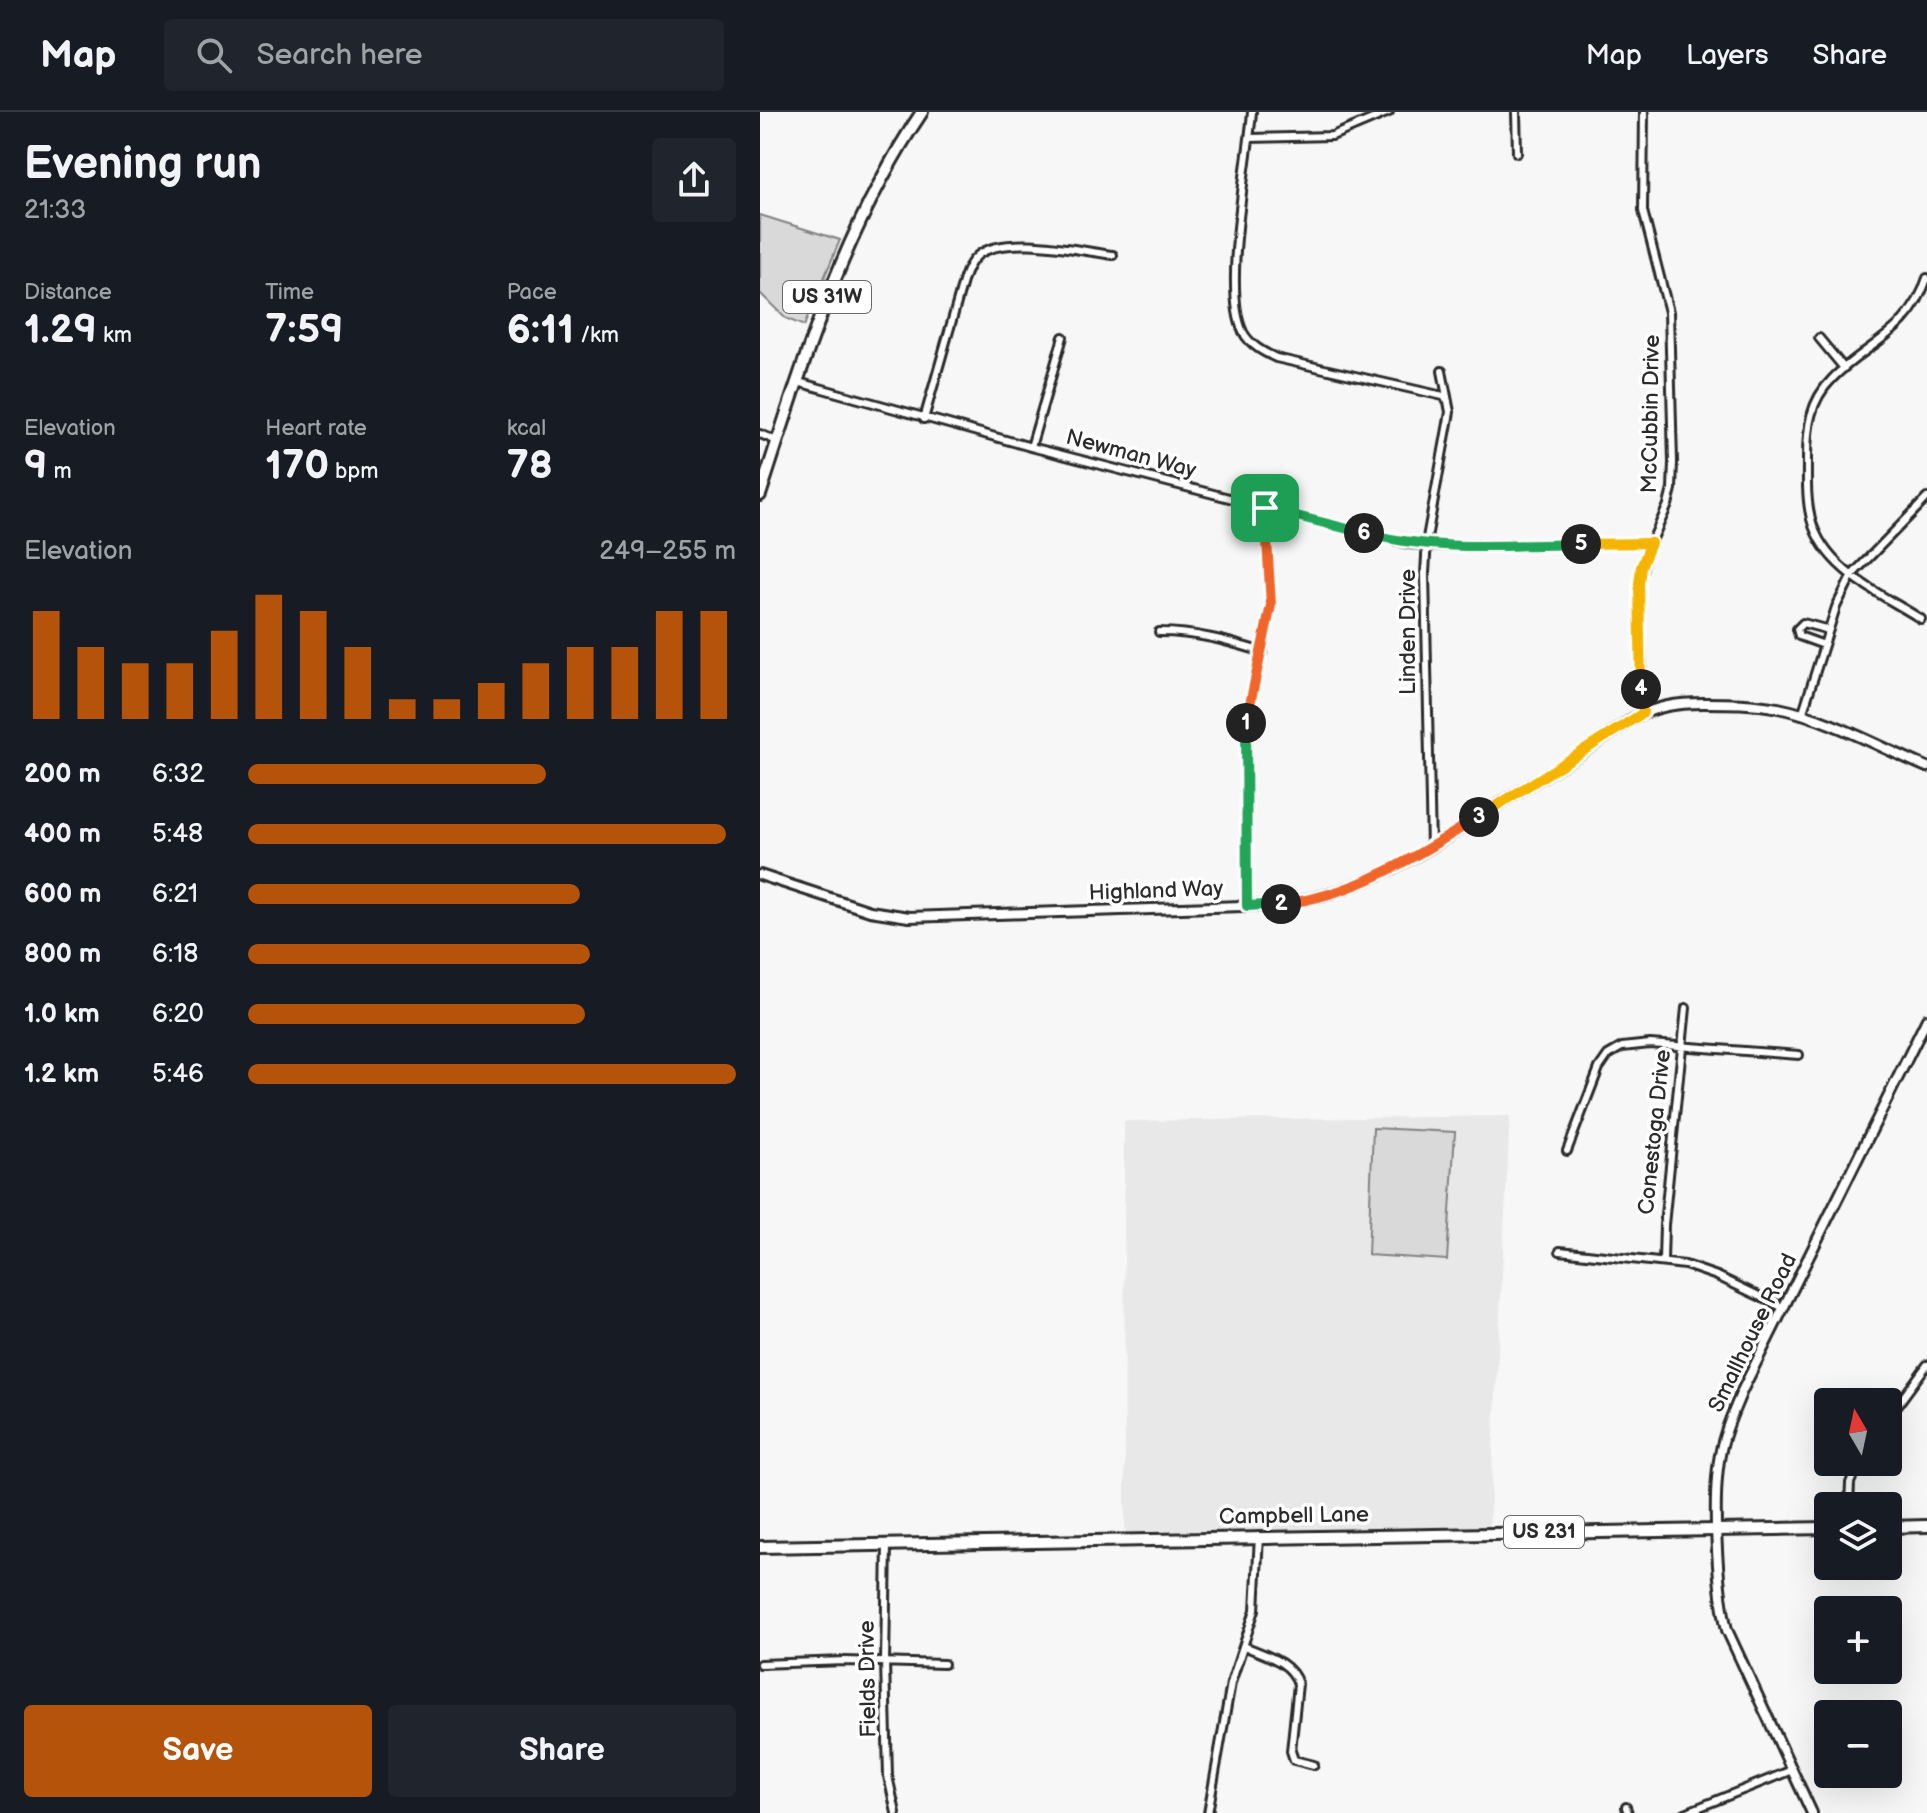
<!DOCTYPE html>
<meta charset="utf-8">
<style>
:root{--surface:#171b24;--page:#20242c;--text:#f1f3f6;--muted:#9ea1a6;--line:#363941;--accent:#b45309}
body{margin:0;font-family:"Balsamiq Sans",sans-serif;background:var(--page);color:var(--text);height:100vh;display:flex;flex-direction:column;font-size:30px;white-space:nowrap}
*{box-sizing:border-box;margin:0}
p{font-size:26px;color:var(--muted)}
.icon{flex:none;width:44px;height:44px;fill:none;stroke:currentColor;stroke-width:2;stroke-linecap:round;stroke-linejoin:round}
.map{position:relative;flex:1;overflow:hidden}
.side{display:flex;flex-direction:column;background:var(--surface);width:760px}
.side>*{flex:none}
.needle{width:52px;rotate:351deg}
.tools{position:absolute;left:1054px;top:1276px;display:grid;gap:16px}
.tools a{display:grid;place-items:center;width:88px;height:88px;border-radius:8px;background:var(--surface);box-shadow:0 8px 32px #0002;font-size:40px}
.pin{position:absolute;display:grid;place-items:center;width:68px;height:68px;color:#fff;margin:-34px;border-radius:16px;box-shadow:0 4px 12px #0006}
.km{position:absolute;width:40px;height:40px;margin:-20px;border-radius:50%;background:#222;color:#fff;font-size:22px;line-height:40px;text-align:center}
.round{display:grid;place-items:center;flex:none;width:84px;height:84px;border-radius:8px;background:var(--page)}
.overview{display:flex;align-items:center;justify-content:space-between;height:136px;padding:0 24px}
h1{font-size:44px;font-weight:600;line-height:60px}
.metrics{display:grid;grid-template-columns:repeat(3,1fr);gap:12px;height:136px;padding:8px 24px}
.metrics div{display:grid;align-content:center}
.metrics b{font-size:40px;font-weight:600}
.metrics small{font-size:22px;font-weight:400}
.metrics p{font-size:22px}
.chart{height:224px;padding:16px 24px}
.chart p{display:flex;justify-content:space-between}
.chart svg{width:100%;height:144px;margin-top:8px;stroke:var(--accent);stroke-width:6}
.cta{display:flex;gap:16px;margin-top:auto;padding:16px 24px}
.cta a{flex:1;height:92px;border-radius:8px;background:var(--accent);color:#fff;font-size:32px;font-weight:600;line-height:92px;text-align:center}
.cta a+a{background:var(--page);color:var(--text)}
ul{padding:0 24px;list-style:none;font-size:26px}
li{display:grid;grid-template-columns:128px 96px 1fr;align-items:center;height:60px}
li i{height:20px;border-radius:10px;background:var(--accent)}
header{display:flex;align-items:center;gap:48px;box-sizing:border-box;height:112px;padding:0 40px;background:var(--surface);border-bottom:2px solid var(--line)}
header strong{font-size:38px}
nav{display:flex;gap:44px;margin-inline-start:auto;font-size:28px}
.search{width:560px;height:72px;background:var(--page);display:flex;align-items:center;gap:20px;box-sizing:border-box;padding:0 28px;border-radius:8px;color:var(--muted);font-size:30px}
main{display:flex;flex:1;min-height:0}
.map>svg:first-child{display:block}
.built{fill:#e8e8e8}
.green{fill:#d9d9d9;stroke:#828282;stroke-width:2}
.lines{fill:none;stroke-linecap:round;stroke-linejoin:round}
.minor-casing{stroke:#2b2b2b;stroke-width:12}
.tertiary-casing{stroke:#2b2b2b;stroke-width:14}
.primary-casing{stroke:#2b2b2b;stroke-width:16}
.minor{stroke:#fff;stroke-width:6}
.tertiary{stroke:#fff;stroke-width:8}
.primary{stroke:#fff;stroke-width:10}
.split-1-casing{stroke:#fff;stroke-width:16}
.split-2-casing{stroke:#fff;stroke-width:16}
.split-3-casing{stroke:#fff;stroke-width:16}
.split-4-casing{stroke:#fff;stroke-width:16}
.split-5-casing{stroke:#fff;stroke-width:16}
.split-6-casing{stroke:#fff;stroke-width:16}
.split-7-casing{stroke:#fff;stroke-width:16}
.split-1{stroke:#f0652b;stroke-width:10}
.split-2{stroke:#22a559;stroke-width:10}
.split-3{stroke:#f0652b;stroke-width:10}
.split-4{stroke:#f5b400;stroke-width:10}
.split-5{stroke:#f5b400;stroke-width:10}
.split-6{stroke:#22a559;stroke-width:10}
.split-7{stroke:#22a559;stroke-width:10}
.labels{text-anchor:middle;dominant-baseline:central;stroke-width:7;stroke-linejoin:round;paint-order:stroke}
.shield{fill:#fff;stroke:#6b6b6b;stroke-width:2}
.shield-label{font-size:20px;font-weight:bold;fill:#2b2b2b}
.street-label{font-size:22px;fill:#2b2b2b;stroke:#fff}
</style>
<header>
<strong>Map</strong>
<div class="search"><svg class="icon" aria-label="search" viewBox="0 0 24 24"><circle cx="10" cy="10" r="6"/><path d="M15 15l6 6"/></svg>Search here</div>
<nav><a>Map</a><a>Layers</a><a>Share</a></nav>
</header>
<main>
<section class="side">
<div class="overview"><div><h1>Evening run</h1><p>21:33</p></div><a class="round"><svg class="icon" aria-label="share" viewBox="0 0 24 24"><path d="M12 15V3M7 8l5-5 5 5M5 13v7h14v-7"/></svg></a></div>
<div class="metrics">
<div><p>Distance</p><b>1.29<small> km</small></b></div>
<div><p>Time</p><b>7:59</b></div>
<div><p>Pace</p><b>6:11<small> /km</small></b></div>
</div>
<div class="metrics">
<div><p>Elevation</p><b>9<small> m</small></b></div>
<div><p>Heart rate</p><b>170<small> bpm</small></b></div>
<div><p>kcal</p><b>78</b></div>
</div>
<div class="chart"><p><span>Elevation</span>249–255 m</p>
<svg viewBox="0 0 160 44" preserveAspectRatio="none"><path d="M5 44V11M15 44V22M25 44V27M35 44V27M45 44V17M55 44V6M65 44V11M75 44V22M85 44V38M95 44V38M105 44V33M115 44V27M125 44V22M135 44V22M145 44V11M155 44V11"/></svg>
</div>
<ul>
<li><b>200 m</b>6:32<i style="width:61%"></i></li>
<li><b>400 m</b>5:48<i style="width:98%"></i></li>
<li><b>600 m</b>6:21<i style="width:68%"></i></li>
<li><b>800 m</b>6:18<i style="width:70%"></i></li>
<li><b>1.0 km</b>6:20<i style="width:69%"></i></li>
<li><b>1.2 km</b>5:46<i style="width:100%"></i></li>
</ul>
<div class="cta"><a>Save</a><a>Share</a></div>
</section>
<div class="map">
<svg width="1167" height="1701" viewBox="0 0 1167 1701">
<rect width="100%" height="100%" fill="#f7f7f7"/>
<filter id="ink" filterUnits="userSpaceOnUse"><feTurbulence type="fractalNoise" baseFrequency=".0125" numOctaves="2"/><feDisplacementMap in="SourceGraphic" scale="16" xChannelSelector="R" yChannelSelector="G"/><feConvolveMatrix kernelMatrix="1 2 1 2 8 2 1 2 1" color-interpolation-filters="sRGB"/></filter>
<g filter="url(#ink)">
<path class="built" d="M 750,1004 L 729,1421 L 365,1427 L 364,1009 Z"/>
<path class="green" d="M 0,103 L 80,128 L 44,214 L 25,206 L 0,181 Z
M 613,1016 L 695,1020 L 687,1148 L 608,1143 Z"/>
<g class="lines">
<defs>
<path id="minor" d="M 492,0 C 488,51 462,178 483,220 C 490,233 503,240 516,246 L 683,284 L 688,289
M 756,0 L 757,41
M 490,26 L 572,24 L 629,0
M 1059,226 L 1083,255
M 38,270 L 271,335 L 648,432 L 684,434 L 891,431
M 164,307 L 204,166 C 207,158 210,150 217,144 C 244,121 320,139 353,143
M 0,322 L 17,329
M 271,335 L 303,225
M 1161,507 C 1120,481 1064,458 1051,407 C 1046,387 1047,366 1047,346 C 1047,315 1050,289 1072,267 C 1108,230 1150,221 1167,166
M 399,520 C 436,520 467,529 503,540
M 1064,533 L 1039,524 L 1037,517 L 1043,511 L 1069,518
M 883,601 L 879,472 L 886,442 L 908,393 L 912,377 L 913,350 L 909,200 L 883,99 L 884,0
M 1042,603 L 1076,495 L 1092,463 L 1167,386
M 671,736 L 665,462 L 667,426 L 690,300 L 682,259
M 487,794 L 487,606 L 511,493 L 505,396
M 807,1039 L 839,956 L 848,943 L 862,935 L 890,932 L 1039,943
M 800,1139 L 925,1153 L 957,1164 L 1024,1196
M 903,1149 L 904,1113 L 926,896
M 1128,1306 L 1167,1253
M 1089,1394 L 1090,1371 L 1099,1350
M 127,1432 L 125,1550 L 128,1664 L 136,1701
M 484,1534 C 504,1543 531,1549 538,1572 L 531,1639 L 534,1648 L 554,1653
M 0,1552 L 85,1549 L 184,1552
M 866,1695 L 868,1701
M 448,1701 L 471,1571 L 495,1498 L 499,1424
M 925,1701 L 1032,1658"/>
<path id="tertiary" d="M 0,763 L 110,799 L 149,805 L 513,793 C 607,783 671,735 749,686 C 790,660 833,635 872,607 C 896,594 917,591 944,591 C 968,591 993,591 1018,596 C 1069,606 1119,635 1167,655
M 1052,1701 L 967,1518 C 957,1474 951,1382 961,1338 C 965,1317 974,1299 982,1279 L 1167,907"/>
<path id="primary" d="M 0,383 C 43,251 83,117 162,0
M 1128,1415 L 1167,1414
M 0,1435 L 1068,1416"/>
</defs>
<use href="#minor" class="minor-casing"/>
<use href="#tertiary" class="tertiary-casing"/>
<use href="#primary" class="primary-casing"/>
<use href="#minor" class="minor"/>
<use href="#tertiary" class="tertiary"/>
<use href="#primary" class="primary"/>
</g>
</g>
<g class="lines" filter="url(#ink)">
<defs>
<path id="split-1" d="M 486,611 L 511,493 L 505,396"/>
<path id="split-2" d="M 486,611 L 487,794 L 521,792"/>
<path id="split-3" d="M 521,792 C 595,784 657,744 719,705"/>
<path id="split-4" d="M 719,705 L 883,601 L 881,577"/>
<path id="split-5" d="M 821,432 L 891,431 L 881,455 L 879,472 L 881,577"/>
<path id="split-6" d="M 604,421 C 675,440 748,433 821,432"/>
<path id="split-7" d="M 505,396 L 604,421"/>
</defs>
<use href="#split-1" class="split-1-casing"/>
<use href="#split-2" class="split-2-casing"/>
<use href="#split-3" class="split-3-casing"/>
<use href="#split-4" class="split-4-casing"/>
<use href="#split-5" class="split-5-casing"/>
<use href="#split-6" class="split-6-casing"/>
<use href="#split-7" class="split-7-casing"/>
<use href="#split-1" class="split-1"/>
<use href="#split-2" class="split-2"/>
<use href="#split-3" class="split-3"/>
<use href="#split-4" class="split-4"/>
<use href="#split-5" class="split-5"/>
<use href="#split-6" class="split-6"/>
<use href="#split-7" class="split-7"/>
</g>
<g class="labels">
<g class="shield">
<rect x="23" y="169" width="88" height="32" rx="6"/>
<rect x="744" y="1404" width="80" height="32" rx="6"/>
</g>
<g class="shield-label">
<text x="67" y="185">US 31W</text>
<text x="784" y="1420">US 231</text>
</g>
<g class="street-label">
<text transform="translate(891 302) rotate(-89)">McCubbin Drive</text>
<text transform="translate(371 342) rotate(15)">Newman Way</text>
<text transform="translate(648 520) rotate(-90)">Linden Drive</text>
<text transform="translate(396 779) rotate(-2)">Highland Way</text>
<text transform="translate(895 1020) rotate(-84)">Conestoga Drive</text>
<text transform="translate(993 1221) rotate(-64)">Smallhouse Road</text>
<text transform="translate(534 1404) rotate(-1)">Campbell Lane</text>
<text transform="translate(108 1567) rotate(-91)">Fields Drive</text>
</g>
</g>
</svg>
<div class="tools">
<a><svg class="needle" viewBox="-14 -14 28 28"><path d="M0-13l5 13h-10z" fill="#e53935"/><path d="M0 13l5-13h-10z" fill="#9ea1a6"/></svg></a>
<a><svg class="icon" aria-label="layers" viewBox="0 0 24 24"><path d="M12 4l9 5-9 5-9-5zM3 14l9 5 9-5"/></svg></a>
<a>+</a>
<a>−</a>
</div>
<div class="pin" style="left:505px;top:396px;background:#1e9e55"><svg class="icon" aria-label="arrive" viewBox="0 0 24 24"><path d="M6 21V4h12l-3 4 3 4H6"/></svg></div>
<b class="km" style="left:486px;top:611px">1</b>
<b class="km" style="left:521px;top:792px">2</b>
<b class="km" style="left:719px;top:705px">3</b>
<b class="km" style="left:881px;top:577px">4</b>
<b class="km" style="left:821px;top:432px">5</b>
<b class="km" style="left:604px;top:421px">6</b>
</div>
</main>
